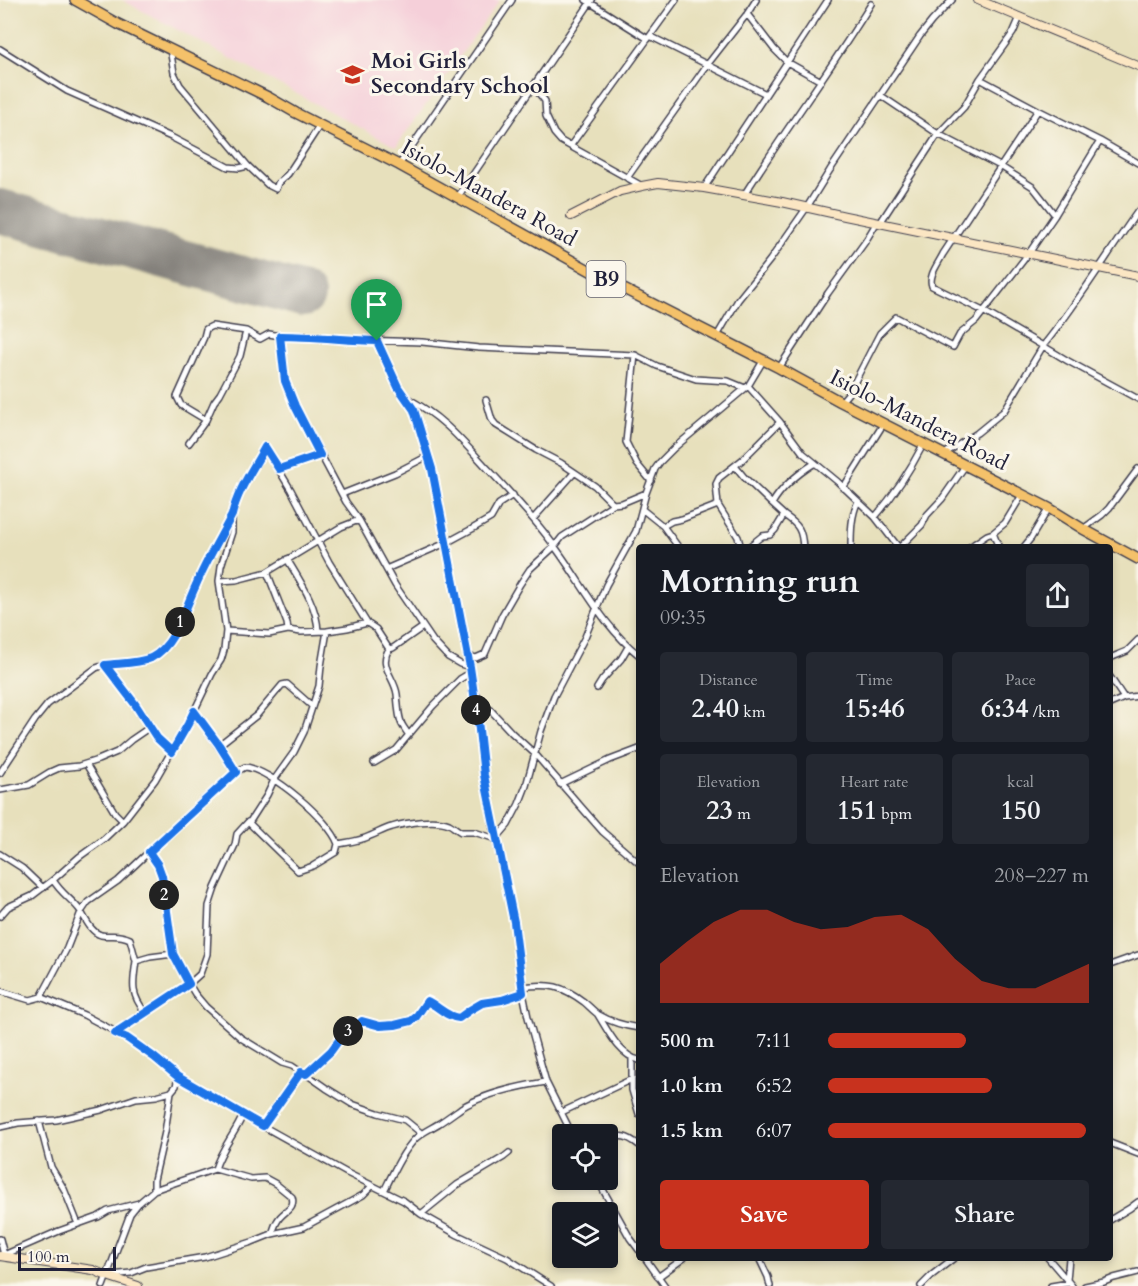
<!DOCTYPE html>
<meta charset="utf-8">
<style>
:root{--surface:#171b24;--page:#242831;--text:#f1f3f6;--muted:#9ea1a6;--accent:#c8321e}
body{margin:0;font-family:Cardo,serif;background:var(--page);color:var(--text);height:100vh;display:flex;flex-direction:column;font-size:22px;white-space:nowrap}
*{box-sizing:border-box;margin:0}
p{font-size:20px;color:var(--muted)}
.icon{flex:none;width:33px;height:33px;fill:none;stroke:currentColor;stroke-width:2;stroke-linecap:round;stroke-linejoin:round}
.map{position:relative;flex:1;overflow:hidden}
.panel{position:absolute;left:636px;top:544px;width:477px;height:717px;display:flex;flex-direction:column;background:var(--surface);border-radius:6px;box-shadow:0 3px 9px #0003}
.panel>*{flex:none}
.controls{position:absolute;left:552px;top:1124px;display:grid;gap:12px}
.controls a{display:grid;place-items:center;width:66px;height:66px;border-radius:6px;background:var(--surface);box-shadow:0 3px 9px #0003;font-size:30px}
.scale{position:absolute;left:18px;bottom:15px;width:98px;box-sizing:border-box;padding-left:6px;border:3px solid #22223b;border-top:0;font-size:16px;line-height:21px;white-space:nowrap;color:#22223b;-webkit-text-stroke:4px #fbf7ec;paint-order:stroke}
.pin{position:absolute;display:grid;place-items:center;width:51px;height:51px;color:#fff;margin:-62px -26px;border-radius:50% 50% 50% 0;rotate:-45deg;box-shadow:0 0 6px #0007}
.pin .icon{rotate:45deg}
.km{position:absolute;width:30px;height:30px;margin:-15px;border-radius:50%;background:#222;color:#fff;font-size:16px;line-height:30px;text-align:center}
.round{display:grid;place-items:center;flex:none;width:63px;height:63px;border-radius:6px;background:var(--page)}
.headline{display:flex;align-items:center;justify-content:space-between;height:102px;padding:0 24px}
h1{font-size:33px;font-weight:800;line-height:45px}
.figures{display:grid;grid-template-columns:repeat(3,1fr);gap:9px;height:102px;padding:6px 24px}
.figures div{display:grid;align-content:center;border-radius:6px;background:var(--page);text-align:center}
.figures b{font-size:26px;font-weight:800}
.figures small{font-size:16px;font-weight:400}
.figures p{font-size:16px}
.chart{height:168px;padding:12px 24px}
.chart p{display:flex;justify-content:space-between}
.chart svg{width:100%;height:108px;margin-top:6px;fill:var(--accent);opacity:.7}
.cta{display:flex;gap:12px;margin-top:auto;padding:12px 24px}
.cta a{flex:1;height:69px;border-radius:6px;background:var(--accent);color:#fff;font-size:24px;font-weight:800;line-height:69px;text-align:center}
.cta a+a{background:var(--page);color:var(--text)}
ul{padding:0 24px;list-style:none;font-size:20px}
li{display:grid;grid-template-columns:96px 72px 1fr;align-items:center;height:45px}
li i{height:15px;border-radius:8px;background:var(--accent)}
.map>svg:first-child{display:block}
.built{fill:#f5cfd9}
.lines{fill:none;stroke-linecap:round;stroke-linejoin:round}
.runway{stroke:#84817c;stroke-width:44}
.minor-casing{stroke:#403e4e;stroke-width:8}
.secondary-casing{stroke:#403e4e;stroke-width:10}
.trunk-casing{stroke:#403e4e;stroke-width:12}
.minor{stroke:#fff;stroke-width:5}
.secondary{stroke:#fbe6c3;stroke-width:8}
.trunk{stroke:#f4c16a;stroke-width:9}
.route-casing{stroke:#fff;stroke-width:12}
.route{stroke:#1a73e8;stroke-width:8}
.labels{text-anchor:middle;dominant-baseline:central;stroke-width:6;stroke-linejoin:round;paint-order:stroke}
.shield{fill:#fbf7ec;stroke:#636270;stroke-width:1.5}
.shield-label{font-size:21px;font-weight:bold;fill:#22223b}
.poi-label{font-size:22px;font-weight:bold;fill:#22223b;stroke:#fbf7ec;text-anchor:start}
.street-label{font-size:22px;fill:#22223b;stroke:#fbf7ec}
</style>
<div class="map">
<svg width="1138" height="1286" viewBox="0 0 1138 1286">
<rect width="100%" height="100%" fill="#fbf7ec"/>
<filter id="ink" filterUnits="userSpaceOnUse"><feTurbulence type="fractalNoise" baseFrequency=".0167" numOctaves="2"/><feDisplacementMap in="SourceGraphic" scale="12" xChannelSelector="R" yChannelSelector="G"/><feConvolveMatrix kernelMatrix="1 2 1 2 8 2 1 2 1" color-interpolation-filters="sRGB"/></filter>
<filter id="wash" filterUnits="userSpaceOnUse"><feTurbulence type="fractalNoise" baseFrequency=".008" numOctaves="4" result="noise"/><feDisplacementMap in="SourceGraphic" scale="24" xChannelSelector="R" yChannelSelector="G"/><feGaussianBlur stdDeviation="1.35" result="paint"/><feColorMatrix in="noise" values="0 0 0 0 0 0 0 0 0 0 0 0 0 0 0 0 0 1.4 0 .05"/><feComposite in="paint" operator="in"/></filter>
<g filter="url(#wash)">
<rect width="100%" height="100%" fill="#e7e0bc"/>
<path class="built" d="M 122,0 L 500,0 L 396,147 Z"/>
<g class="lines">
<path class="runway" d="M 0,211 L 303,295"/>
</g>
</g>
<g filter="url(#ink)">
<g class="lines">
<defs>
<path id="minor" d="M 586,0 L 648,39
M 747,14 L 774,49 L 787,62 L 821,81
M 650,36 L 766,94
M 170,48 L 174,73 L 180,85 L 248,166 L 268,185 L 276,189 L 278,183 L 288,174 L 320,125
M 0,49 L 67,91 L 171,137 L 228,167 L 239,168 L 248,166
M 980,79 L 1038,110 L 1100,141 L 1138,163
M 533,86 L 545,101 L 546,116 L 554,133 L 561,141 L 642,186
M 880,95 L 938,134 L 1000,166 L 1033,187 L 1055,215
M 1038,110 L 943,254 C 938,264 928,276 932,286 L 983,311 L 1043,346 C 1078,303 1106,256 1138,211
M 571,145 L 676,0
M 399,165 L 512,0
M 627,178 L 707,65 L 747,14 L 756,0
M 704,188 L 828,0
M 744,195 C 785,130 831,69 871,4
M 457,198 L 592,0
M 880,223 L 938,134 L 964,107 L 980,79 L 1013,33 L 1020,17
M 280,336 L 285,381 L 295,406 L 346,502 L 359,520 L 395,585 L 433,641 L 448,657 L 460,664 L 470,667
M 717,336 L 738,300 L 770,260 L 807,207 L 830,170 L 920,36 L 932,21 L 952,0
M 377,341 L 398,387 L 414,410 L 432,469 L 470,667 L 478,721 L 484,775 L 496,839
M 635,355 L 626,442 L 637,464 L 651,481
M 779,368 L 828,293 L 865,242 L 877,222
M 748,386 L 780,422 L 803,453 L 838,482 L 875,517 L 899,548
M 407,398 C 443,417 462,441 489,470 C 512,495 536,520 555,547 C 582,583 603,627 639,655
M 486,400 L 492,420 L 496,425 L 536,450 L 561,463 L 595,486 L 613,504
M 841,402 L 850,391 L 880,333 L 896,317 L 953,347 L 960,334 L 976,321 L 1029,253 L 1055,215 L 1100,141
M 206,420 L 181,405 L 177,397 L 204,337 L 206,329 L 212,326 L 246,331
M 189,443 L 206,420 L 214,402 L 220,394 L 240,356 L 246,331 L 260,339 L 269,334 L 280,336 L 308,336 L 333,339 L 422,342 L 479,348 L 635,355 L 657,366 L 696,379 L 728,381 L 745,388
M 944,454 L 977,433 L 1004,411 L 1043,346 L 1068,361 L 1138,399
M 735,466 L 744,477 L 772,504
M 279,469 L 320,455
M 843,488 L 884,423
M 342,494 L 395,473 L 428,456
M 643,510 L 663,526 L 679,548
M 784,515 C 799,525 802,530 803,548
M 875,517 C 894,495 910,470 923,445
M 533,519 L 574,473
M 663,526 L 672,521 L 682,519 L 718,505
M 1083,529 L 1102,515 L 1109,508 L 1138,469
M 741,548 L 738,537 L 718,505 L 716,484 L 719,478 L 742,460 L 780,422
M 747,548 L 762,536 L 770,535 L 775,530 L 784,515 L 772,504 C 781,488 799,473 815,463
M 851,548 C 851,531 851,516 858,501
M 899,548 L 922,525 L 927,515 L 942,499 L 965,466
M 968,548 L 987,535 L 993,533
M 999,548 L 993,533 L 1005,523 L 1022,495
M 1023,548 L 1031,538 L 1049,508
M 287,559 C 300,581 317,605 318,631
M 386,569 L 446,543 L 472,529 L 491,518 L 499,504 L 513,495
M 267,572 L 287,623 L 288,630
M 219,581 L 236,580 L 267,572 L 341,527 L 359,520
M 226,631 L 269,634 L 288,630 L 301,632 L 327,631
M 389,649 C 378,666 395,678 397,694 C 398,702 398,714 401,722 C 402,726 406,730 408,734
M 468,656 L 476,658 L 485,654 L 502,615 L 520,584 L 530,569 L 555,546 L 562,537 L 613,504 L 622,503 L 646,493
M 1110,658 L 1127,651 L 1138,640
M 105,665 L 135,704 L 157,738 L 172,752
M 1110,677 L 1124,698
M 597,688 L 602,680 L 621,659 L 628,647
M 472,690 L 512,733 L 535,754 L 603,832 L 639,863
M 1110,704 L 1124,698 L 1138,696
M 194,711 L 236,772
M 219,745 L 257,715 L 282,685 L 287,684 L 312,706
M 374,763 L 396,750 L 433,706 L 460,679 L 470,673
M 86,764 L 115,813 L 123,821
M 0,773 L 35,720 L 48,704 L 96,668 L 105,665 L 137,662 L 152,657 L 163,648 L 175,633 L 188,605 L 195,586 L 231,517
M 560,784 L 610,760 L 639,749
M 0,790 L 29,785 L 50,772 L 59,768 L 79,766 L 98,760 L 117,752 L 131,740 L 150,727
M 249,823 L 298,871 L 313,866 L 336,852 L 338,844
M 149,852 L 158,865 L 162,876 L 173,954 L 181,971 L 195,994 L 206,1007 L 241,1038 L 282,1063 L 292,1066 L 301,1072 L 306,1074 L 326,1088 L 352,1104 L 378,1113 L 405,1120 L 421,1133
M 0,854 L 22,868 L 43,888
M 53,880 C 60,892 71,899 79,909 C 85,917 90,932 101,935 C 112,937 117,933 130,939 L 136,961 L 150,957 L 173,954
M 0,916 L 8,907 L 32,896 L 53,880 L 79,857 L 104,839 L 123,821 L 155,780 L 178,740 L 188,724 L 212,674 L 221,660 L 224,650 L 226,631 L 219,581 L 221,566 L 232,532 L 232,515 L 234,504 L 245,480 L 251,472 L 265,447 L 291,490 L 329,562 L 367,623
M 136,961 C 133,984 130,993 145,1012
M 1110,965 L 1138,955
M 522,987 C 549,983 563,986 584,1002 C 589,1006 593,1011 599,1015 C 611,1022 625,1026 639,1028
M 0,991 L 30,1000 L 41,997 L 84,1015 L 127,1038 L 154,1057 L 178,1077 L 243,1115 L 347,1173 L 404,1201 L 421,1214 L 458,1235 L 507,1258 L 551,1286
M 41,997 L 67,948 L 81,912 L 88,902 L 118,881 L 204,800 L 236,772 L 245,767 C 270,769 330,820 338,844 C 348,842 360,841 370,836 C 378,833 384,829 392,827 C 405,823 436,818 449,824 C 453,826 457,830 461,832 L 474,832 L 496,839
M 598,1015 C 608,1031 620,1056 639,1060
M 115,1033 L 189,984 L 200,974 L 207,954 L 209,906 L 215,888 L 235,845 L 237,834 L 248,822 L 249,823 L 267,795 L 274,780 L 294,752 L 304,732 L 319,686 L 321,666 L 327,631 L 347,628 L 367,623 L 376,629 L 389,649 L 393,648 L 423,627
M 632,1058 L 632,1090 L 639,1114
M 306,1074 L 331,1051 L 339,1039 L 362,1021 L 380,1026 L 395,1025 L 411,1021 L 416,1018 L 427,1001 C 438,1006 447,1017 459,1018 L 470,1010 L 482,1003 L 502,1000 L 523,993
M 562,1112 L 632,1079
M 39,1121 L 51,1167 L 64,1189 L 78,1224
M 263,1126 L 301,1072
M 0,1127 L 18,1123 L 56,1120 L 101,1110 L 136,1098 L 156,1096 L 171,1092
M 572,1134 L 546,1082 L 528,1017 L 523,993 L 514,922 L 496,839 L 508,825 L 519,804 L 526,786 L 541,731 L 554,696 L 585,637 L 606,585 L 636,531 L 646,493 L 655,469 L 660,462 L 674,448 L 748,386 L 763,361
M 608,1140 C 622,1134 627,1136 639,1145
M 1110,1143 L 1138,1154
M 215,1169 L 251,1179 L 265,1178 L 276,1184 L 292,1197 C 296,1209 283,1211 278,1220 C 275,1224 274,1229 272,1234
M 597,1179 L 630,1238 L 639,1250
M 154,1190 L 154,1180 L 165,1132 L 171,1092 L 176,1086 L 178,1077
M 384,1191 C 393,1173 401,1154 415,1139 C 422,1132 430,1129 438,1124 C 446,1119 454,1113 461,1108 C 484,1094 520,1086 546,1082
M 421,1214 L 457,1185 L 504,1157 L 509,1153
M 1110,1220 L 1130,1208 L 1138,1202
M 0,1239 L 4,1255 L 3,1255
M 4,1255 L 59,1231 L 98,1217 L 108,1211 L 139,1203 L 154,1190 L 215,1169 C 221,1149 235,1134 243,1115
M 645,1258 L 665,1286
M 759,1258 L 768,1277 L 770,1286
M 1048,1258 L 1072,1286
M 111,1275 L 131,1273 L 146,1267 L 205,1257 L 252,1242 L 272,1234 L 304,1227 L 363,1195 L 372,1186
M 658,1277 L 684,1258
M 1067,1280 L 1069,1258
M 103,1286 L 130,1214 L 138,1204
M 921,1286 L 932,1275 L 954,1258
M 1051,1286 L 1069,1283
M 1085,1286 L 1104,1282 L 1114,1278 L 1138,1272"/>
<path id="secondary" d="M 978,0 L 1138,66
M 571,216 L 620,191 L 642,186 L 658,183 L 704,188 L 782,202 L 845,216 L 1138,276
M 0,1256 L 93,1270 L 107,1276 L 138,1286"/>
<path id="trunk" d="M 75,0 L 118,24 L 268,97 L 296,113 L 399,165 L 616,285 L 779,368 L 841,402 L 1049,508 L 1083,529 L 1138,559"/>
</defs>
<use href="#minor" class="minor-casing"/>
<use href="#secondary" class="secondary-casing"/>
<use href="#trunk" class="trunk-casing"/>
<use href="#minor" class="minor"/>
<use href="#secondary" class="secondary"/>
<use href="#trunk" class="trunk"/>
</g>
</g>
<g class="lines" filter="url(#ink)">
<defs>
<path id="route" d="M 280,336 C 313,336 345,340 377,341 L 398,387 L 414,410 L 432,469 L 470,667 L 478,721 L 484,775 L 514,922 L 523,993 L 502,1000 L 482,1003 L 470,1010 L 459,1018 C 447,1017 438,1006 427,1001 L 416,1017 L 411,1021 L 395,1025 L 380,1026 L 362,1021 L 339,1040 L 331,1051 L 306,1074 L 301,1072 L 263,1126 L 178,1077 L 154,1057 L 127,1038 L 115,1033 L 189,984 L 173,954 L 162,876 L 158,865 L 149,852 L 236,772 L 219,745 L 194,711 L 188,724 L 172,752 L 157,738 L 135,704 L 105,665 C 120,663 137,664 151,658 C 176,645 185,608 196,585 C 206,561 220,538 232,515 C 237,491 253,469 265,447 L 279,469 L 320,455 L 295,406 L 285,381 Z"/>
</defs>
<use href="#route" class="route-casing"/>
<use href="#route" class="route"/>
</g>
<defs>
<symbol id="school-bare" viewBox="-9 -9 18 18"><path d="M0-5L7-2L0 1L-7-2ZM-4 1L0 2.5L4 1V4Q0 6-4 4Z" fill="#c8321e" stroke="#fbf7ec" stroke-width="2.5" paint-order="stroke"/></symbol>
</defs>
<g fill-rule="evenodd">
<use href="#school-bare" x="336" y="58" width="33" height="33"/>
</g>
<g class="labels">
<rect class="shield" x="586.5" y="261" width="39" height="36" rx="4.5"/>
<g class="shield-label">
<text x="606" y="279">B9</text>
</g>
<g class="poi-label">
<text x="371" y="61">Moi Girls<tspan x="371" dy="25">Secondary School</tspan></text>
</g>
<g class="street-label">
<text transform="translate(489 193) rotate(29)">Isiolo-Mandera Road</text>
<text transform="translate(919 420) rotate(27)">Isiolo-Mandera Road</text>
</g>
</g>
</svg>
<div class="controls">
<a><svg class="icon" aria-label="locate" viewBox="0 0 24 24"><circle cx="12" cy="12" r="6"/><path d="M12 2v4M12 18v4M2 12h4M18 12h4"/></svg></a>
<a><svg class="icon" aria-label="layers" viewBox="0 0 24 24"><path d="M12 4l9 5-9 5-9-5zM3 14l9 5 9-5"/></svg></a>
</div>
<div class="scale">100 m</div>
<div class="pin" style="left:377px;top:341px;background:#1e9e55"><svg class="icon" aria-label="arrive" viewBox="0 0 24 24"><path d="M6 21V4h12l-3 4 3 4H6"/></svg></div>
<b class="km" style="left:180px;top:622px">1</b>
<b class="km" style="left:164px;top:895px">2</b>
<b class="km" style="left:348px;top:1031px">3</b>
<b class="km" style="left:476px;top:710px">4</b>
<section class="panel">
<div class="headline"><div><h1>Morning run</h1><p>09:35</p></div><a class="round"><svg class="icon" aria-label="share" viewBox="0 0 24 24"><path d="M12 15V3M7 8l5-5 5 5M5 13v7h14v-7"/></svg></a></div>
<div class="figures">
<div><p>Distance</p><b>2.40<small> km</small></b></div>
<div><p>Time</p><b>15:46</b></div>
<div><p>Pace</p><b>6:34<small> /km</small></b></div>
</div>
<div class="figures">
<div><p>Elevation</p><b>23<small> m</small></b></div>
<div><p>Heart rate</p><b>151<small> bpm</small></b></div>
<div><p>kcal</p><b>150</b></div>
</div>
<div class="chart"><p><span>Elevation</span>208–227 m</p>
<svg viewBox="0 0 160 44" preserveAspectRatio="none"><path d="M0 44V28L10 19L20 11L30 6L40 6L50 11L60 14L70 13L80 9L90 8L100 14L110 26L120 35L130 38L140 38L150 33L160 28V44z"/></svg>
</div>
<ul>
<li><b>500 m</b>7:11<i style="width:53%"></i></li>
<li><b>1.0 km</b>6:52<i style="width:63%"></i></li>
<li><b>1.5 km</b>6:07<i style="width:99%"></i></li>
</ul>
<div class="cta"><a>Save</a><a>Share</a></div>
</section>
</div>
